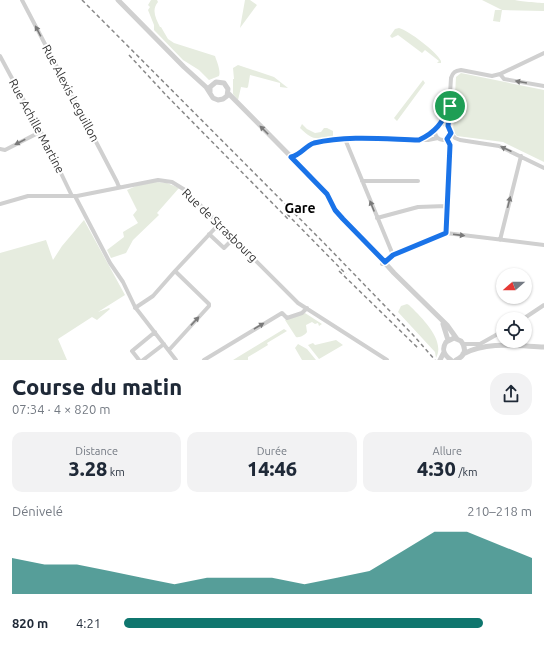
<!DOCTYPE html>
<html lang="fr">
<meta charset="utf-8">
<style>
:root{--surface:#fff;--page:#f2f2f3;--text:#1f2937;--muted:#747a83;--accent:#0f766e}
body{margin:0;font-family:Ubuntu,sans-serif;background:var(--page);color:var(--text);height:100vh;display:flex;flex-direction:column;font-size:15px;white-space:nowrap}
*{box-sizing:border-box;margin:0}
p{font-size:13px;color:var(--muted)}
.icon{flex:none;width:22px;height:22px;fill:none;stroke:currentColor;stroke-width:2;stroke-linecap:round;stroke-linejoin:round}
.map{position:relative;height:360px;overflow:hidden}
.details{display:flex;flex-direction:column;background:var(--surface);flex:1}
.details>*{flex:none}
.needle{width:26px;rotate:250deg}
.controls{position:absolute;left:496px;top:268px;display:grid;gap:8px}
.controls a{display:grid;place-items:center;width:36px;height:36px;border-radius:50%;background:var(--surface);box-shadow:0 1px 3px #0004;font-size:20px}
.pin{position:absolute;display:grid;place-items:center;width:34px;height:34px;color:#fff;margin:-17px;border:2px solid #fff;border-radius:50%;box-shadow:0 1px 4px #0007}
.round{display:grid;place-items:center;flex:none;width:42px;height:42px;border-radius:16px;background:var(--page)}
.head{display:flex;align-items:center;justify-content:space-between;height:68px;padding:0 12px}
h1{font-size:22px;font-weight:800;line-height:30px}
.metrics{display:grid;grid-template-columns:repeat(3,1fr);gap:6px;height:68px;padding:4px 12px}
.metrics div{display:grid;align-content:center;border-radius:10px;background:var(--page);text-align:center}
.metrics b{font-size:20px;font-weight:800}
.metrics small{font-size:11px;font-weight:400}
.metrics p{font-size:11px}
.chart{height:112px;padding:8px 12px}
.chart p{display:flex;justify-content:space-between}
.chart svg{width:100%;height:72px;margin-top:4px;fill:var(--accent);opacity:.7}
ul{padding:0 12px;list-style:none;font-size:13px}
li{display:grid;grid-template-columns:64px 48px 1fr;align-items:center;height:30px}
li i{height:10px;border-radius:5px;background:var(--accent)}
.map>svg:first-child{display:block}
.green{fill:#e6ecdf}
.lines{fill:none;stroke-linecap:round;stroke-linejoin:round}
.minor{stroke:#d0d0d0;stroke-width:4}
.tertiary{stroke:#d0d0d0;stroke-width:5}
.rail{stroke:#888;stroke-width:1.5;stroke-dasharray:4 3;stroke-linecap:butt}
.oneway{fill:#7a7a7a}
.route-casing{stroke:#fff;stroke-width:8}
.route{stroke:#1a73e8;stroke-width:5}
.labels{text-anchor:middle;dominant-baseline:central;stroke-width:4;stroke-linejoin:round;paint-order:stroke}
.street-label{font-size:12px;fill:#333;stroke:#fff}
.quarter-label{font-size:14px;font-weight:bold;fill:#000;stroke:#fff}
</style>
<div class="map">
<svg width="544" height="360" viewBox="0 0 544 360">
<rect width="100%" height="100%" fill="#fff"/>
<path class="green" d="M 151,0 L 157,0 L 158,2 C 151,10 156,19 160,27 L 161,27 L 168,39 L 174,43 L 215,56 C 217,62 221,71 219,76 L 209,80 L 199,70 L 183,60 L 154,30 L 154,25 L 148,10 L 150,7 L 148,5 Z
M 245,0 L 250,0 L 257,5 L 240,28 Z
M 482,0 L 515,0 C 519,1 539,3 544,3 L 544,11 L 502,10 L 500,22 L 493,21 L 495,10 L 502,10 Z
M 399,28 C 409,31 436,51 441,61 L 441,63 L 437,63 L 439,61 L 425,50 L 422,53 L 398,35 L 392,38 L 390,36 L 395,29 Z
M 238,65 L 274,77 L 288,88 L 280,87 L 280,83 L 250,75 L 248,87 L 247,88 L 241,87 L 238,100 L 233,94 L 233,79 L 234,79 L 233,68 Z
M 461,73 L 544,90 L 544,162 L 503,142 L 457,136 L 453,131 L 456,77 Z
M 423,80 L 425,83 L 397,121 L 394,118 Z
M 302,124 L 307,129 L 315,133 L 321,132 L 324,128 L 327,128 L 333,131 L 333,136 C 314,139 314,141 300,128 Z
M 155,182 L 167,183 L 179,188 L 157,213 L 159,215 L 133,240 L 126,253 L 111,258 L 107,250 L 124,237 L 123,232 L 138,223 L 133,215 L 137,210 L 127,190 L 143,183 Z
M 84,220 L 125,295 L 98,312 L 109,308 L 110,309 L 97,320 L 92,317 L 58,339 L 67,360 L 0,360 L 0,253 L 46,240 L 53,260 L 62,246 Z
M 407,304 L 409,305 C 421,317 446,340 436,358 L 435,352 L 398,312 L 401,306 Z
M 305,313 L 322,324 L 319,326 L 318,323 L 315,324 L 312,322 L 306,325 L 307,332 C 305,335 300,338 296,337 L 285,320 Z
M 284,329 L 287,331 L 267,343 L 268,345 L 248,357 L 248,360 L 233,360 Z
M 336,340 L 343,345 L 319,359 L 308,345 L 313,343 L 315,345 Z
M 298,344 L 307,349 L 316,360 L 302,360 L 295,348 Z"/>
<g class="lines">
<path class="minor" d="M 22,0 L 117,182 L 119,187
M 0,56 L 43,136 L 72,196
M 500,74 L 504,79 L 544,86
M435 132a8 8 0 1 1 16 0a8 8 0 1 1-16 0Z
M 440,125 L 448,110
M 448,126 L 451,78 C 453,72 455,71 461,70 L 492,76 L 500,74 L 544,53
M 451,133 L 455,138 L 460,140 L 499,146 L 544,168
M 422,138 L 435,130
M 345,139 L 393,255
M 0,149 L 5,150 L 40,132
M 291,157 C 300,155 305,146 314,143 C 351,134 390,139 428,140 L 438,138
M 362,181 L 418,181
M 75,196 L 110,263 L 123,282 L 135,307 L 176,360
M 0,204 L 28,196 L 77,196 L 158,180 L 172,182 L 185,190 L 298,303 L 387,360
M 377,218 L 418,207 L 446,206
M 446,233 L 450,145 L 447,139
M 209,234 L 224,248 L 234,238
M 500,240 L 521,156
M 382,264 L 393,255 L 446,233 L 544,245
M 135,308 L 153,296 L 175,271
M 523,319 L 544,305
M 463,344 L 480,344 L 503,331
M 169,350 L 209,306 L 209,304 L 175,271 L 219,224
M 139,360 L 132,351 L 155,332
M 143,360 L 164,344
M 204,360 L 282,313 L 287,318 L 302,313 L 307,308"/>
<path class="tertiary" d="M 118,0 L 184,67 L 206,87 L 213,98 L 218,100 L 223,99 L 227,96 L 228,89 L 224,83 L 216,82 L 210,87 L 210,92
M 228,93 L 322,188 L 327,194 L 335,210 L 377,254 L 394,273 L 447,325 L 457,339
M 443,324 L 448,340
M 463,354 C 488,341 517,346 544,347
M 440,360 L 444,352
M 451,360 C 444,355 441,350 446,342 L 454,338 L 461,341 C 467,349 465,356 456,360"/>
<path class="rail" d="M 82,0 L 323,242 L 415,337 L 435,360
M 129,55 L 166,95 L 289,220
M 287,214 L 346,274
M 339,271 L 419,349"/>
</g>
<defs><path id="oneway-solid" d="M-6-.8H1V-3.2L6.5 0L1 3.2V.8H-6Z"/></defs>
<g class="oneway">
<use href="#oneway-solid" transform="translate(38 31) rotate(-118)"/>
<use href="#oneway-solid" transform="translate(521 82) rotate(-170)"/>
<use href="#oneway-solid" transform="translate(264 130) rotate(-135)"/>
<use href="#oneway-solid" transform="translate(20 142) rotate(153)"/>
<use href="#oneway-solid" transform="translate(506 149) rotate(-156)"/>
<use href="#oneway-solid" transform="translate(509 202) rotate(-76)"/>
<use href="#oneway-solid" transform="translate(372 206) rotate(-112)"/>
<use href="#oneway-solid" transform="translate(459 235) rotate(7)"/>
<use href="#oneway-solid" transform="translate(195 321) rotate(-47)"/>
<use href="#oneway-solid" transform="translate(259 326) rotate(-31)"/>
</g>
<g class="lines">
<defs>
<path id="route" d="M 450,106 L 448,126 L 451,133 L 447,139 L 450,145 L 446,233 L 393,255 L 385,262 L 343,219 L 335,210 L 327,194 L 291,157 C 301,155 305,146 314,143 C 348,135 384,139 419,140 C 436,132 442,123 450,106 Z"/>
</defs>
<use href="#route" class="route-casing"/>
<use href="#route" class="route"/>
</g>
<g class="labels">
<g class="street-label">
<text transform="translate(71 93) rotate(62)">Rue Alexis Leguillon</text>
<text transform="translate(37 126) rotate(62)">Rue Achille Martine</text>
<text transform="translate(220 225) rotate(44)">Rue de Strasbourg</text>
</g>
<g class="quarter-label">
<text x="300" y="208">Gare</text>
</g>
</g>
</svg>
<div class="controls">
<a><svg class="needle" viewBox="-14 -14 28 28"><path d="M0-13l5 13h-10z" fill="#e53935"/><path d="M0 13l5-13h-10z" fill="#747a83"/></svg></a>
<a><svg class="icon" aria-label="locate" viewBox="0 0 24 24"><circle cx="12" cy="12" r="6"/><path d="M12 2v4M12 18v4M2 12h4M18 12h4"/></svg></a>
</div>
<div class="pin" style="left:450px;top:106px;background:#1e9e55"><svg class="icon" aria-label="arrive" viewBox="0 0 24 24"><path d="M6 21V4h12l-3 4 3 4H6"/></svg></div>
</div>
<section class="details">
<div class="head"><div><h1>Course du matin</h1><p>07:34 · 4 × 820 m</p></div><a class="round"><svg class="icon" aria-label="share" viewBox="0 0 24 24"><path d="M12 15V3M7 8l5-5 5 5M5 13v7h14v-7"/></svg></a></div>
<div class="metrics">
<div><p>Distance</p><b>3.28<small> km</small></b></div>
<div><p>Durée</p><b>14:46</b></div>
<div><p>Allure</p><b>4:30<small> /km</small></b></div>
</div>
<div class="chart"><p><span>Dénivelé</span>210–218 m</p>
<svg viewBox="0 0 160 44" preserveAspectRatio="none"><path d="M0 44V22L10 26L20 26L30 30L40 34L50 38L60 34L70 34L80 34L90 38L100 34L110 30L120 18L130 6L140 6L150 14L160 22V44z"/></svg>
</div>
<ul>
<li><b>820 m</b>4:21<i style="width:88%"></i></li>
</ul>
</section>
